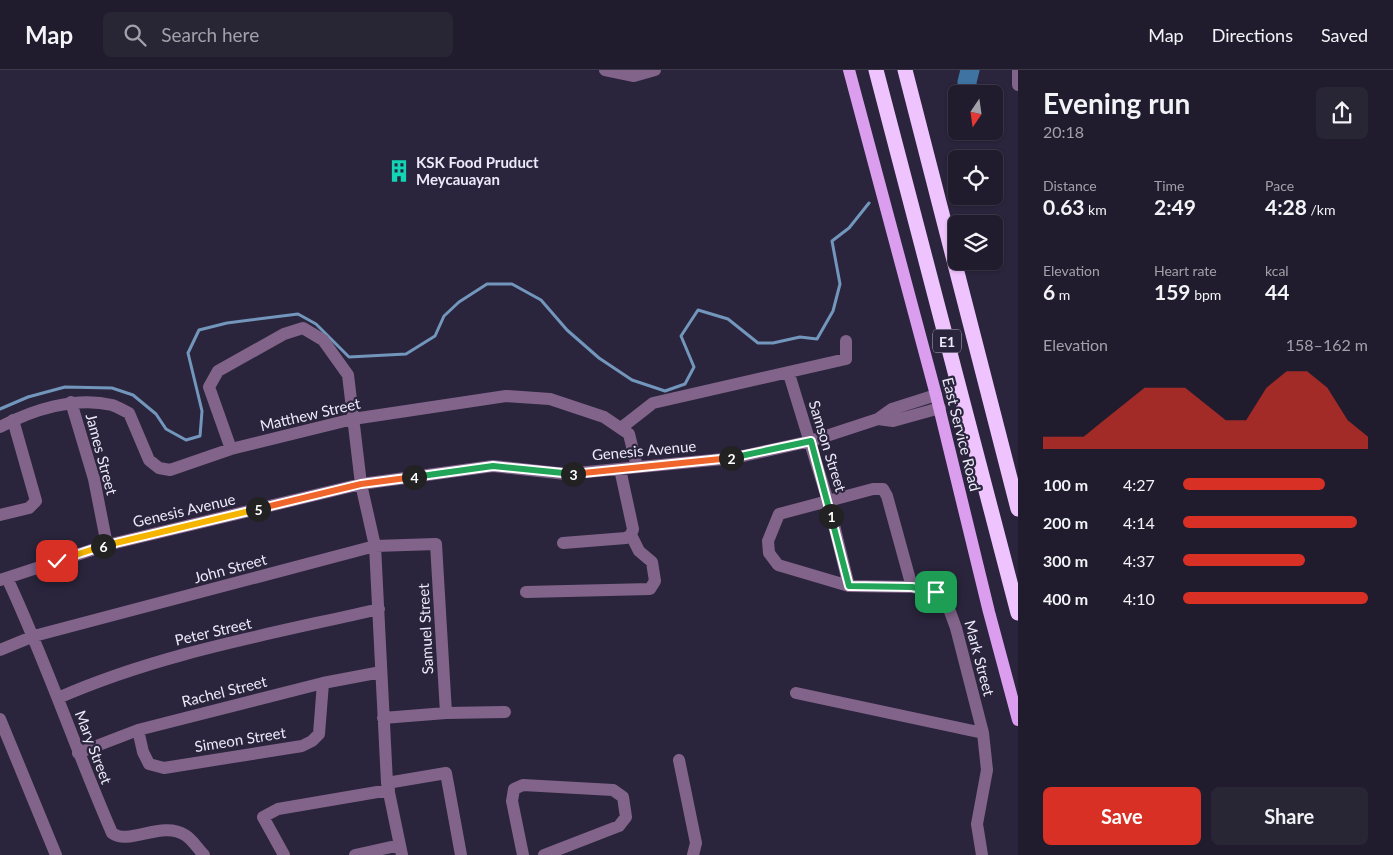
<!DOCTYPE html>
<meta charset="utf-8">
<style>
:root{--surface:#201c2d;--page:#282535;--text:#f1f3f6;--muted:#a2a1aa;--line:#3d3a49;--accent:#d93025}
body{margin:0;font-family:Lato,sans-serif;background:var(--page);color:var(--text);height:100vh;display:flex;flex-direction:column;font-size:19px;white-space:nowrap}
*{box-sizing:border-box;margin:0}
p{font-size:16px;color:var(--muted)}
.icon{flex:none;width:28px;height:28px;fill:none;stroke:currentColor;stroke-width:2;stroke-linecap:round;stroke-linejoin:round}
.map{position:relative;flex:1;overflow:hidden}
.sheet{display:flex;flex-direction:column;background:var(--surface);width:375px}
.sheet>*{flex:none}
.needle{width:32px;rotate:193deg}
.controls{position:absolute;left:948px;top:15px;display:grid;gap:10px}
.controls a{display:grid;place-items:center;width:55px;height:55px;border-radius:8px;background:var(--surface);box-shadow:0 1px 4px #0004,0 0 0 1px var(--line);font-size:25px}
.pin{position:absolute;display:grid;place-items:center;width:42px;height:42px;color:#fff;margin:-21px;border-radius:10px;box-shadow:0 2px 8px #0006}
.km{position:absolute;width:25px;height:25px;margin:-12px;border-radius:50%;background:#222;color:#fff;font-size:14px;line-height:25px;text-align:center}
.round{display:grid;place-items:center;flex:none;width:52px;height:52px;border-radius:8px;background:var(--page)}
.overview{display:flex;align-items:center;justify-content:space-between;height:85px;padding:0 25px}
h1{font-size:28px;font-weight:700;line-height:38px}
.figures{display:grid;grid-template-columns:repeat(3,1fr);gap:8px;height:85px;padding:5px 25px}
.figures div{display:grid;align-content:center}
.figures b{font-size:21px;font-weight:700}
.figures small{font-size:14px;font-weight:400}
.figures p{font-size:14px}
.chart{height:140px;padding:10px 25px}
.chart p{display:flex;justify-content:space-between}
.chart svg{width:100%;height:90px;margin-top:5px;fill:var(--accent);opacity:.7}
.cta{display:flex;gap:10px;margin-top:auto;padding:10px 25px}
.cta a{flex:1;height:58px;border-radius:8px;background:var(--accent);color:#fff;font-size:20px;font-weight:700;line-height:58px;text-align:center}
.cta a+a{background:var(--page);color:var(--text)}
ul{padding:0 25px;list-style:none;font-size:16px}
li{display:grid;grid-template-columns:80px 60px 1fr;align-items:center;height:38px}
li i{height:12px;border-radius:6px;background:var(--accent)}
header{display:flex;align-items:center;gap:30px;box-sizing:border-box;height:70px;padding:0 25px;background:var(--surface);border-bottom:1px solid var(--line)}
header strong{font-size:24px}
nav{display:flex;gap:28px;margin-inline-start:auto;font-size:18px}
.search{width:350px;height:45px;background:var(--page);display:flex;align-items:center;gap:12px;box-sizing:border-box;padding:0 18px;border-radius:8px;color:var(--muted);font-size:19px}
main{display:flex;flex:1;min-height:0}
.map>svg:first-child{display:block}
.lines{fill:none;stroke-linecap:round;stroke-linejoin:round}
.stream{stroke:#7296bc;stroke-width:3}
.river{stroke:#3e73a2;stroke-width:19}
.minor{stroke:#82648b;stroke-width:12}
.major{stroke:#db9eef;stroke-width:12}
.highway{stroke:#efc3fd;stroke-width:15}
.split-1-casing{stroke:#fff;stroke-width:10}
.split-2-casing{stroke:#fff;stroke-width:10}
.split-3-casing{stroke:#fff;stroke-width:10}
.split-4-casing{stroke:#fff;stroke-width:10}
.split-5-casing{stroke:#fff;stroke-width:10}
.split-6-casing{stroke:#fff;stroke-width:10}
.split-7-casing{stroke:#fff;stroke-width:10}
.split-1{stroke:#22a559;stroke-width:6}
.split-2{stroke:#22a559;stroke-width:6}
.split-3{stroke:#f0652b;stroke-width:6}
.split-4{stroke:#22a559;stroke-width:6}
.split-5{stroke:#f0652b;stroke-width:6}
.split-6{stroke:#f5b400;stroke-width:6}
.split-7{stroke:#f5b400;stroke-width:6}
.labels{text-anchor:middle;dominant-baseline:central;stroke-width:4.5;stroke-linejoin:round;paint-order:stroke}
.shield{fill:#2a253c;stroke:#b2aec0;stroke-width:1}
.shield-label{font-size:14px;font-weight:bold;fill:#ece9f9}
.poi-label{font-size:15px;font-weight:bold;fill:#ece9f9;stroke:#2a253c;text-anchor:start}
.street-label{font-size:15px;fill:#ece9f9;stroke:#2a253c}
</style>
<header>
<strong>Map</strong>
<div class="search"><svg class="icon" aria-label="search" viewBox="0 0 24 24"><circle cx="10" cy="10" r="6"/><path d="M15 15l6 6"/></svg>Search here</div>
<nav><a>Map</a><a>Directions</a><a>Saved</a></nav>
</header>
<main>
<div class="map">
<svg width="1018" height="785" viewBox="0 0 1018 785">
<rect width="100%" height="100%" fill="#2a253c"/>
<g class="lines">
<path class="stream" d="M 0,339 L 28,327 L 65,317 L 112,318 L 133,325 L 156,344 L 166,359 L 186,370 L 200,366 L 202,341 L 188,283 L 199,260 L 227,253 L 298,244 L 316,254 L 349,287 L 406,284 L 435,266 L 444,246 L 459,232 L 487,214 L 512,214 L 541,230 L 567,260 L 599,288 L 632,310 L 665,321 L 685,314 L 694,297 L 681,266 L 698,240 L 728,249 L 758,273 L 773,273 L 800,267 L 817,269 L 833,241 L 840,214 L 832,171 L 849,158 L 869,133"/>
<path class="river" d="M 968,24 L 967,12 L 970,0"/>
<path class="minor" d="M 605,0 L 634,6 L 655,0
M 1018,0 L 1018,15
M 789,304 L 828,431 L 849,516
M 71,332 L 94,409 L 107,475
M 878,349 L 892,339 L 936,325
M 0,357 C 32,340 75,326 112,335 C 118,337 124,341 129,343 L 149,390 L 159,398 L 170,400 L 231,379 L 353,349 L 506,326 L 550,329 L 604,347 L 629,364 L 637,397
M 621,358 L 653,333 L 846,289 L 846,271
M 231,379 L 209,317 L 218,301 L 284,264 L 303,258 L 323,270 L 348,305 L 361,414 L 375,476 L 387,713 L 402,785
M 0,445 L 29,438 L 36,431 L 13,350
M 563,473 L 626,468 L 631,465 L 633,459 L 620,399
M 7,508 C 46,591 75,678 112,763 C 129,776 162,750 185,765 C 192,769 198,779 204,785
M 0,510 L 107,475 L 361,414 L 493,396 L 566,404 L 734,388 L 811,371 L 878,349 L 893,351 L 940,338
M 912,517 L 887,426 L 883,419 L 873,419 L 779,444 L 768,471 L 769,483 L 778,495 L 849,516 L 912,517 L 936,522 L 945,528 L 956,558 L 983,663 L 987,700 L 977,754 L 982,785
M 526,522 L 650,519 L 655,511 L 652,492 L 639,481 L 631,465
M 0,580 L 34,566 L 375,476 L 436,474 L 446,643
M 796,623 L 983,663
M 58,628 C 160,583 271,564 379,539
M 383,648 L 446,643 L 505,642
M 0,649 L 56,785
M 138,660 L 143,682 L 149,694 L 164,698 L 302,676 L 312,671 L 319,664 L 323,613
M 78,683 L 138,660 L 323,613 L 381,602
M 679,690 L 696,773 L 693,785
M 387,713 L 446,703 L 461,785
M 284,785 L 263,747 L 278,739 L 389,720
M 355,785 L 400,775
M 523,785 L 512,731 L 514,719 L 523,715 L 613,720 L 623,727 L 626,747 L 619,756 L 544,785"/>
<path class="major" d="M 849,0 L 936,325 L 989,542 L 1018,650"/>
<path class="highway" d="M 876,0 L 1018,543
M 905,0 L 1018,439"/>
</g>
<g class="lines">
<defs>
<path id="split-1" d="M 831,446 L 849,516 L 912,517 L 936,522"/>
<path id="split-2" d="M 731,388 L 811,371 L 831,446"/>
<path id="split-3" d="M 573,404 L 731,388"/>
<path id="split-4" d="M 414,407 L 493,396 L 573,404"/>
<path id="split-5" d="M 258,439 L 361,414 L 414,407"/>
<path id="split-6" d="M 103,476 L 258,439"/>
<path id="split-7" d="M 57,491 L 103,476"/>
</defs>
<use href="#split-1" class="split-1-casing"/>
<use href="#split-2" class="split-2-casing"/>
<use href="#split-3" class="split-3-casing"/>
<use href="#split-4" class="split-4-casing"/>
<use href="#split-5" class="split-5-casing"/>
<use href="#split-6" class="split-6-casing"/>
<use href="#split-7" class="split-7-casing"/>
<use href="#split-1" class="split-1"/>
<use href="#split-2" class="split-2"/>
<use href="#split-3" class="split-3"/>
<use href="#split-4" class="split-4"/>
<use href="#split-5" class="split-5"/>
<use href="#split-6" class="split-6"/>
<use href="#split-7" class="split-7"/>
</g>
<defs>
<symbol id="building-bare" viewBox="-9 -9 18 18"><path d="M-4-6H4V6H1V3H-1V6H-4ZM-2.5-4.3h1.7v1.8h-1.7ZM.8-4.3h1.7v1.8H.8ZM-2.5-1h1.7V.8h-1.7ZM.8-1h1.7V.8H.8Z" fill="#11d5b4" stroke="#2a253c" stroke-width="2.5" paint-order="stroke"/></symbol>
</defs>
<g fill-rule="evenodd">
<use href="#building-bare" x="383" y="85" width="32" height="32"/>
</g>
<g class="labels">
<rect class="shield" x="933" y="259.5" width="28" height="23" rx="4"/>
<g class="shield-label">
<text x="947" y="271">E1</text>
</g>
<g class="poi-label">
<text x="416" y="92">KSK Food Pruduct<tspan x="416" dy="17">Meycauayan</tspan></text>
</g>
<g class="street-label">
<text transform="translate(310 344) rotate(-13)">Matthew Street</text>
<text transform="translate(962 364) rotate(76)">East Service Road</text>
<text transform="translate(828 376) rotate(73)">Samson Street</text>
<text transform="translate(644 380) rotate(-5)">Genesis Avenue</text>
<text transform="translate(102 384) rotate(75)">James Street</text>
<text transform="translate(184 440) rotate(-13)">Genesis Avenue</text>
<text transform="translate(230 498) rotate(-15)">John Street</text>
<text transform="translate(425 559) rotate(-93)">Samuel Street</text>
<text transform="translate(213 561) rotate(-13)">Peter Street</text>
<text transform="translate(980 588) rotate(75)">Mark Street</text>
<text transform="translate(224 621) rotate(-14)">Rachel Street</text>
<text transform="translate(240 669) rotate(-9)">Simeon Street</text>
<text transform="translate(94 677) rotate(69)">Mary Street</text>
</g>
</g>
</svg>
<div class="controls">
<a><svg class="needle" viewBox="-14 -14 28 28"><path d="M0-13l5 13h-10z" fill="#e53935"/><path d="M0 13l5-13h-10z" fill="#a2a1aa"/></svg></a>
<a><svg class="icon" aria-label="locate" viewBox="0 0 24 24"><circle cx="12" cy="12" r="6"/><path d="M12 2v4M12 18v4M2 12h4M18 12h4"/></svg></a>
<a><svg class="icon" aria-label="layers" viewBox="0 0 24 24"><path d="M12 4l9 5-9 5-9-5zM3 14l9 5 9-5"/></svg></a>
</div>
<div class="pin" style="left:936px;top:522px;background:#1e9e55"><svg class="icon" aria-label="arrive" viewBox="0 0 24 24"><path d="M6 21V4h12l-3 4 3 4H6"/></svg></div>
<div class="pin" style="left:57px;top:491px;background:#d93025"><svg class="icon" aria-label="check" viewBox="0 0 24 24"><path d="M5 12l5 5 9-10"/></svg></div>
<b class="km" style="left:831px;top:446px">1</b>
<b class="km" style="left:731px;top:388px">2</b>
<b class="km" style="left:573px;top:404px">3</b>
<b class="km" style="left:414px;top:407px">4</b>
<b class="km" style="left:258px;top:439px">5</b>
<b class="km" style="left:103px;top:476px">6</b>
</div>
<section class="sheet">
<div class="overview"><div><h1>Evening run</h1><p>20:18</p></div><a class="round"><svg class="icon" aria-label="share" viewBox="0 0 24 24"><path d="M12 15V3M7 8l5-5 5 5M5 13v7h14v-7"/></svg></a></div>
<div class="figures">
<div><p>Distance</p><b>0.63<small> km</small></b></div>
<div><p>Time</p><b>2:49</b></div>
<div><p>Pace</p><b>4:28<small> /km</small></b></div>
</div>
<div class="figures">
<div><p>Elevation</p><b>6<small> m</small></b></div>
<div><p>Heart rate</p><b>159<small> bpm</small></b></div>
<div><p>kcal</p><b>44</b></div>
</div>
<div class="chart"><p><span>Elevation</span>158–162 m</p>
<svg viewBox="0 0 160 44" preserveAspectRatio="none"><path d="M0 44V38L10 38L20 38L30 30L40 22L50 14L60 14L70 14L80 22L90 30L100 30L110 14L120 6L130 6L140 14L150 30L160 38V44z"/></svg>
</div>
<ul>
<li><b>100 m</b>4:27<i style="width:77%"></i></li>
<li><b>200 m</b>4:14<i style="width:94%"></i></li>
<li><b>300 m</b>4:37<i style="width:66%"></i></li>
<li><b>400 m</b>4:10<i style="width:100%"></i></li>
</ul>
<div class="cta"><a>Save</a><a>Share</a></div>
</section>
</main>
